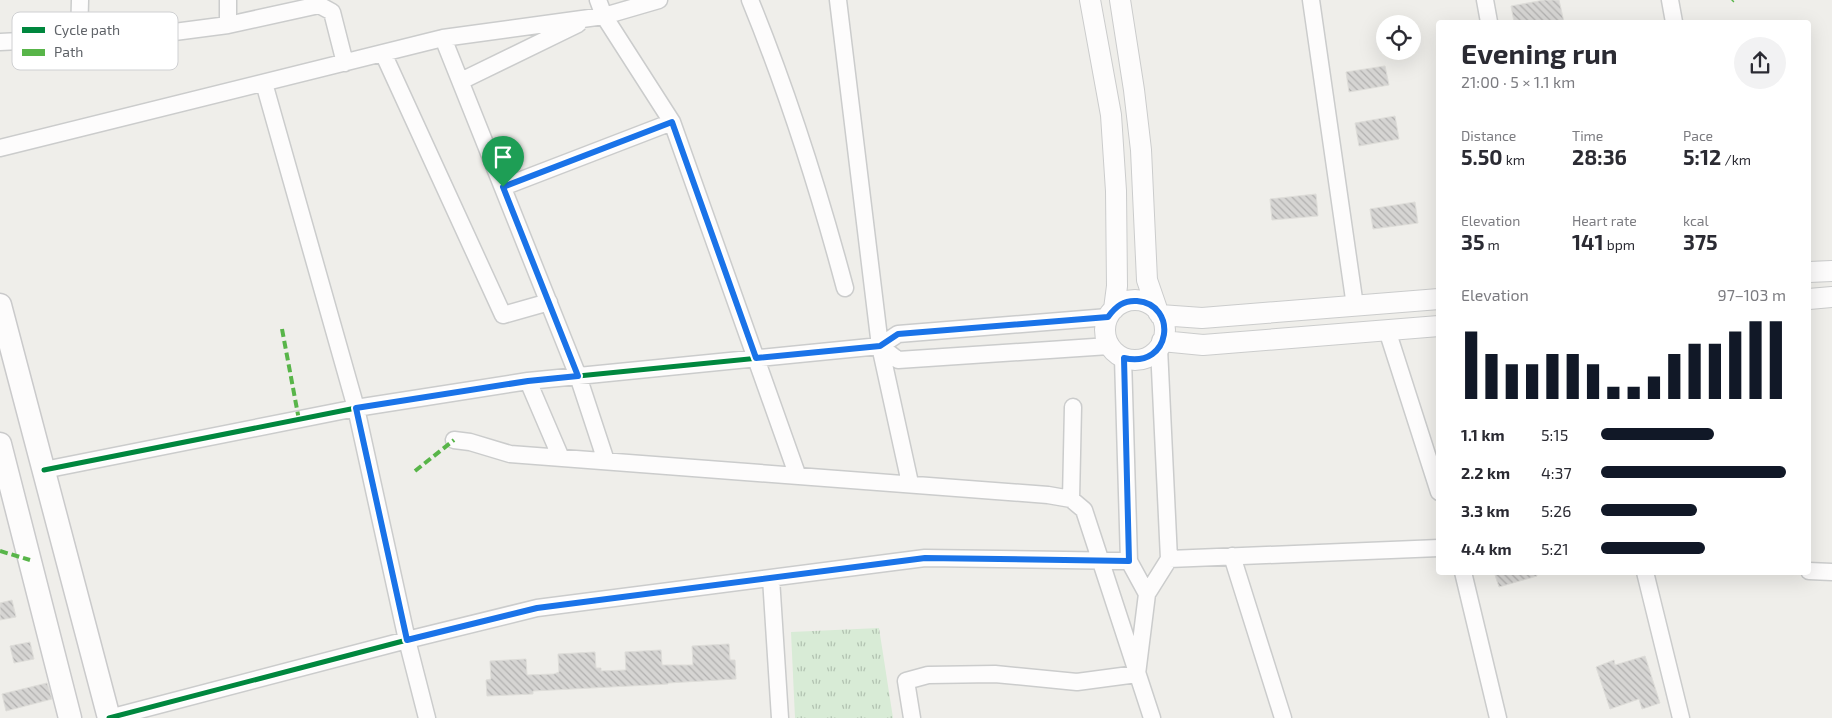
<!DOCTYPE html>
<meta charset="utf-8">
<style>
:root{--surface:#fff;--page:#f2f2f3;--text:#2b2b33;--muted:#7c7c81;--accent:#111827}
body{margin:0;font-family:"Exo 2",sans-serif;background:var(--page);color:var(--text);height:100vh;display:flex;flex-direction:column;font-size:19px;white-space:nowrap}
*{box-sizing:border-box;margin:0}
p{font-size:16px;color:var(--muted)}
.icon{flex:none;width:28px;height:28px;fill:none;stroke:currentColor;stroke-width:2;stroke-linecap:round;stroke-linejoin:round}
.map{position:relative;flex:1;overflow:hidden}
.panel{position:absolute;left:1436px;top:20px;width:375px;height:555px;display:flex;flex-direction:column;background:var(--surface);border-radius:5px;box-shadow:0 5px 20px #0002}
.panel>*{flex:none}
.buttons{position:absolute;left:1376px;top:15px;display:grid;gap:10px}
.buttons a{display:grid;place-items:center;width:45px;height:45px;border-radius:50%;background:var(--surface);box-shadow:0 5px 20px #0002;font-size:25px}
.pin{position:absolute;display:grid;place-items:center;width:42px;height:42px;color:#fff;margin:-51px -21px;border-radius:50% 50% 50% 0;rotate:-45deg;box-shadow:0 0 5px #0007}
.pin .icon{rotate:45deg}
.round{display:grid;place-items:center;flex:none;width:52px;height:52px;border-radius:26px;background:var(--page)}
.head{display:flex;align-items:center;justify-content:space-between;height:85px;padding:0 25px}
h1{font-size:28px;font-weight:700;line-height:38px}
.figures{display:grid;grid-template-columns:repeat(3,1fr);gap:8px;height:85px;padding:5px 25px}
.figures div{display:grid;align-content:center}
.figures b{font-size:21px;font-weight:700}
.figures small{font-size:14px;font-weight:400}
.figures p{font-size:14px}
.chart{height:140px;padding:10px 25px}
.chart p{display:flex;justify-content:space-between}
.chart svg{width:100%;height:90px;margin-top:5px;stroke:var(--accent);stroke-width:6}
ul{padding:0 25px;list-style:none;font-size:16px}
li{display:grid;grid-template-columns:80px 60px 1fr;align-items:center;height:38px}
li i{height:12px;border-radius:6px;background:var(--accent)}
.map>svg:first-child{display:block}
.grass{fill:url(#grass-tufts)}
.building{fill:url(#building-back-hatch);stroke:#deddd9}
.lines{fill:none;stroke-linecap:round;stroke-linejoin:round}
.minor-casing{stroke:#cbcccc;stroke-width:19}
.tertiary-casing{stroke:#cbcccc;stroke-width:22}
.secondary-casing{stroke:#cacacb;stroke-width:25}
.minor{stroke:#fdfcfc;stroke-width:16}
.tertiary{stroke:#fdfcfc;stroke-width:20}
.secondary{stroke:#fdfcfc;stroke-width:22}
.quiet{stroke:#58b549;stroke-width:4;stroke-dasharray:8 4;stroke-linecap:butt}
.cycleway-casing{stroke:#fff;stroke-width:8}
.cycleway{stroke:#00873e;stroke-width:5}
.route-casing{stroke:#fff;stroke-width:10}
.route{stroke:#1a73e8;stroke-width:6}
.key{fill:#fff;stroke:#cfd0d2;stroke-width:1}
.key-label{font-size:14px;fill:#5f6368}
</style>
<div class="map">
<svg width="1832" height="718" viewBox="0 0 1832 718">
<defs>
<pattern id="grass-tufts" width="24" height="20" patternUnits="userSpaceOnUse" patternTransform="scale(1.25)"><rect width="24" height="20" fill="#d8ebd6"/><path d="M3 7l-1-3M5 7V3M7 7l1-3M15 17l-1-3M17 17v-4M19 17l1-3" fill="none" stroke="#b2c2b1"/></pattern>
<pattern id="building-back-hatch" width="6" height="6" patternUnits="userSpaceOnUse" patternTransform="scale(1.25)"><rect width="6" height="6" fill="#d6d5d3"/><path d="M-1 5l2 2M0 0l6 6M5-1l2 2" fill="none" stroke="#b1b0af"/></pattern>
</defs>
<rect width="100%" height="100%" fill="#efeeea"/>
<path class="grass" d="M 879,628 L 893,718 L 795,718 L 791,632 Z"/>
<path class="building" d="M 1544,0 L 1559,0 L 1564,22 L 1514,22 L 1511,6 Z
M 1385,66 L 1389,85 L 1349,92 L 1346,72 Z
M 1395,116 L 1399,139 L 1359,146 L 1355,123 Z
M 1316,194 L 1318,216 L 1272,220 L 1270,199 Z
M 1415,202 L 1418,223 L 1373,229 L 1370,209 Z
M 1494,572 L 1537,572 L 1537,576 L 1499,587 Z
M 12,600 L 16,617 L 0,620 L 0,603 Z
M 30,642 L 34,659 L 14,663 L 10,646 Z
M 729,644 L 730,660 L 735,660 L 736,679 L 668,683 L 668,684 L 533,691 L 533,694 L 487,696 L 486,680 L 491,679 L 490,661 L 526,659 L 527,675 L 554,674 L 559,672 L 558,654 L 595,652 L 596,668 L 601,668 L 601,671 L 626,670 L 625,652 L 661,650 L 662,665 L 693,665 L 692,646 Z
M 1645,656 L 1660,703 L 1642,709 L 1639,699 L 1610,709 L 1596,667 L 1614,660 L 1615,665 Z
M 47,683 L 52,699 L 6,711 L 2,694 Z"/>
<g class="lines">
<defs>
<path id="minor" d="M 598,0 L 604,16 L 672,122 L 797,474
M 750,0 C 788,93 819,191 845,288
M 838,0 L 880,346 L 910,483
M 1311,0 L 1355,306
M 1485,0 L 1489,22
M 1670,0 L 1674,22
M 228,25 L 228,0
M 443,38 L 578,376 L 606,461
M 79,39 L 80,0
M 0,42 L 159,34 L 228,25 L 319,5 L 332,12 L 345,63
M 383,53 L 503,315 L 549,302
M 461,81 L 578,24
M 264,83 L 356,408 L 407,640 L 427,718
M 0,148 L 443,38 L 604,16 L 659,0
M 503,187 L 672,122
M 1387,330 L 1439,492
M 880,346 L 898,360 L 1109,346
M 1123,358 L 1129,561 L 1147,594
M 528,381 L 561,458
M 454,440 L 470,442 L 510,454 L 1048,495 L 1071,499 L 1084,510 L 1152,718
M 44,470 L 356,408 L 528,381 L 880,346 L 898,334 L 1108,317
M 1071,499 L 1073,407
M 1232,556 L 1283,718
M 1169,559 L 1439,548
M 1809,571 L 1832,572
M 1463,572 L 1498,718
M 1645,572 L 1681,718
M 771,578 L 780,718
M 109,718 L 407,640 L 537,608 L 925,558 L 1129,561
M 912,718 L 906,681 L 928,675 L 995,674 L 1077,682 L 1137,674 L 1147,594 L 1169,559 L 1159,348"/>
<path id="tertiary" d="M 1090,0 L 1111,115 L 1116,191 L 1117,286 L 1114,309
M 1120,0 L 1134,90 L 1141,150 L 1147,280 L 1158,312
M 1809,272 L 1832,271
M 1809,299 L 1832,297
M1105 330a30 30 0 1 1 60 0a30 30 0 1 1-60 0Z
M 1160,315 L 1202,318 L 1439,299
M 1162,341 L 1203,345 L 1439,326"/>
<path id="secondary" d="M 0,305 L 109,718
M 0,444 L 70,718"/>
</defs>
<use href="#minor" class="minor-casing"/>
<use href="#tertiary" class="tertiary-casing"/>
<use href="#secondary" class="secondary-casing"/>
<use href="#minor" class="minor"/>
<use href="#tertiary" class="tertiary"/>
<use href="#secondary" class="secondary"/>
<path class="quiet" d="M 1732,1 L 1733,0
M 282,329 L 299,420
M 415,471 L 454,440
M 0,551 L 30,560"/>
<defs>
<path id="cycleway" d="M 44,470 L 356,408 L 528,381 L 880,346 L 898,334 L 1108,317
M 109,718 L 407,640 L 537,608 L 925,558 L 1129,561"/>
</defs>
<use href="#cycleway" class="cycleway-casing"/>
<use href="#cycleway" class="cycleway"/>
</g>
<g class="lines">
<defs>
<path id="route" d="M 672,122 L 756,358 L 880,346 L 898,334 L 1108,317 C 1116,306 1124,300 1137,301 C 1178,304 1172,369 1124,358 L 1129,561 L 925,558 L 537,608 L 407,640 L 356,408 L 528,381 L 578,376 L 503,187 Z"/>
</defs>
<use href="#route" class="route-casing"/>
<use href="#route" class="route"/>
</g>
<rect x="12" y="12" width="166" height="58" rx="8" class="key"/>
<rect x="22" y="27" width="23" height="6" fill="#00873e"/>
<rect x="22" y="49" width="23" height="7" fill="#58b549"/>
<g class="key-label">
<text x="54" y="35">Cycle path</text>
<text x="54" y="57">Path</text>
</g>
</svg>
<div class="buttons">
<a><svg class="icon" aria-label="locate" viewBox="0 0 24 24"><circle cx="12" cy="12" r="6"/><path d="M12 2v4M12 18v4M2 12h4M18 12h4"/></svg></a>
</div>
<div class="pin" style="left:503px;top:187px;background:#1e9e55"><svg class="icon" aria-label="arrive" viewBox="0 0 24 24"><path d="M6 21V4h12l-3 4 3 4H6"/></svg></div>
<section class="panel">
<div class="head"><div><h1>Evening run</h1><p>21:00 · 5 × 1.1 km</p></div><a class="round"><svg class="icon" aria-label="share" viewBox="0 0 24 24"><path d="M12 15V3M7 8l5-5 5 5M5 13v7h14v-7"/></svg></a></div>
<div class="figures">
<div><p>Distance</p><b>5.50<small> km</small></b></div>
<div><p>Time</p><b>28:36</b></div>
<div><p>Pace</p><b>5:12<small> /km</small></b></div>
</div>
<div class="figures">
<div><p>Elevation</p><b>35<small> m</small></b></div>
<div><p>Heart rate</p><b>141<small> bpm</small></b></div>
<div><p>kcal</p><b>375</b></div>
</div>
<div class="chart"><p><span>Elevation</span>97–103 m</p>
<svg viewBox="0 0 160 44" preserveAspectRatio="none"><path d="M5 44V11M15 44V22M25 44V27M35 44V27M45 44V22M55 44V22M65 44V27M75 44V38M85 44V38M95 44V33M105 44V22M115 44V17M125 44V17M135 44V11M145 44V6M155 44V6"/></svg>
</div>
<ul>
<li><b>1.1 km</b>5:15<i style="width:61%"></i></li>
<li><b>2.2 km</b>4:37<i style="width:100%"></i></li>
<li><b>3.3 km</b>5:26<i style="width:52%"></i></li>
<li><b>4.4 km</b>5:21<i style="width:56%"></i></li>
</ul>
</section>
</div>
